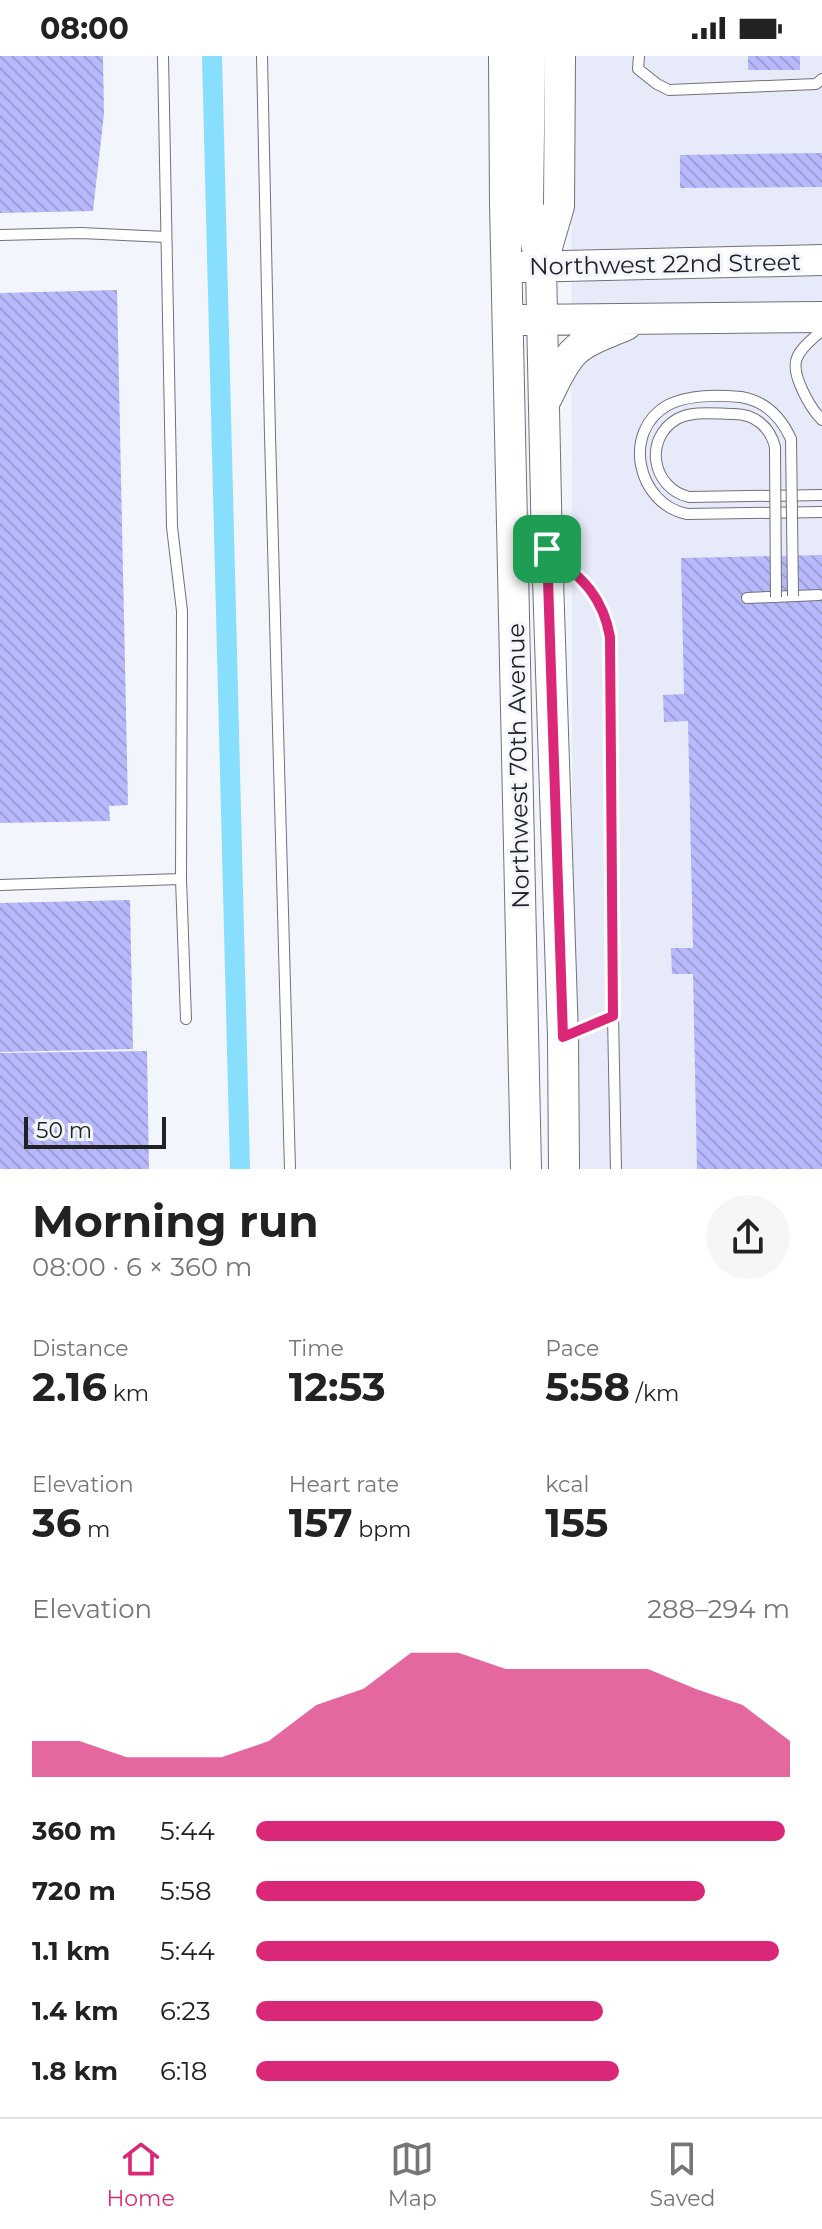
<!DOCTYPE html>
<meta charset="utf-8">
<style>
:root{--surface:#fff;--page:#f6f6f6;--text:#222;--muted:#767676;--line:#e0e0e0;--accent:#db2777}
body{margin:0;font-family:Montserrat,sans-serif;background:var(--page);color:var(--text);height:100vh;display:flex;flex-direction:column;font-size:30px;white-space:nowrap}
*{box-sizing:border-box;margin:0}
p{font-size:26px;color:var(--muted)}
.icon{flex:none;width:44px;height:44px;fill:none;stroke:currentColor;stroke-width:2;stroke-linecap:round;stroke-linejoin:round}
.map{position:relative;height:1113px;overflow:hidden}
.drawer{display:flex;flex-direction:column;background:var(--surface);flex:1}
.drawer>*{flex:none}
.scale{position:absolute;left:24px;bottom:20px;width:142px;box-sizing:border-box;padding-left:8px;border:4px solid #212225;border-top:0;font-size:22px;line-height:28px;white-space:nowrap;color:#212225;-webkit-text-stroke:6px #f3f5fd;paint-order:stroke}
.pin{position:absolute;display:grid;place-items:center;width:68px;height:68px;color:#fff;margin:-34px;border-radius:16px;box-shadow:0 4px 12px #0006}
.round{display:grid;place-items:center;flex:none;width:84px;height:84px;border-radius:42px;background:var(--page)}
.headline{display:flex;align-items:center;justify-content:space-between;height:136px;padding:0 32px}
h1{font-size:44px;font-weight:700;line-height:60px}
.stats{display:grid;grid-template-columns:repeat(3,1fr);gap:12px;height:136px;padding:8px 32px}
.stats div{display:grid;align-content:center}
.stats b{font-size:40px;font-weight:700}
.stats small{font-size:22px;font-weight:400}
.stats p{font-size:22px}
.chart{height:224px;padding:16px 32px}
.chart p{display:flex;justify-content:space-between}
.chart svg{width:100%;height:144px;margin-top:8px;fill:var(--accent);opacity:.7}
ul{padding:0 32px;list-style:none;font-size:26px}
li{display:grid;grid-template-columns:128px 96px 1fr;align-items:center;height:60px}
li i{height:20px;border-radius:10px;background:var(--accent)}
.status{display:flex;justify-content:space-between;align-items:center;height:56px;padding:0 40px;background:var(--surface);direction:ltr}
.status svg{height:22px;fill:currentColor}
.tabs{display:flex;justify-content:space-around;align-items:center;height:112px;border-top:2px solid var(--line);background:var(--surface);font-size:22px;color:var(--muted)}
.tabs a{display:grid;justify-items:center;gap:4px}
.tabs .on{color:var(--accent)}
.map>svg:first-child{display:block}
.built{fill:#e6eaf9}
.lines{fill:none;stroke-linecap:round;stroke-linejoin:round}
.canal{stroke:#87dffd;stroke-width:20}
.building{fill:url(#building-back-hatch)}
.lane-casing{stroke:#717279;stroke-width:12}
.secondary-casing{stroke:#717279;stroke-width:32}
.lane{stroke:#fff;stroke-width:10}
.secondary{stroke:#fff;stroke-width:30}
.lane-bridge-casing{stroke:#717279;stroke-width:12;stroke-linecap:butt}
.lane-bridge{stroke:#fff;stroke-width:10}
.route-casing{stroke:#fff;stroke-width:16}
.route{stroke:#db2777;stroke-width:10}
.labels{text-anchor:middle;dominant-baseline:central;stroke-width:6;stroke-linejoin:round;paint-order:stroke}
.street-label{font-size:24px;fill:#212225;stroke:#f3f5fd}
</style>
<div class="status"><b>08:00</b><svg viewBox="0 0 49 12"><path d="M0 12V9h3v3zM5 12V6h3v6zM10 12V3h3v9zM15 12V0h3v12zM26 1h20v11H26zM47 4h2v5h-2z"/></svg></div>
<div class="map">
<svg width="822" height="1113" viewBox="0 0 822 1113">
<defs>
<pattern id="building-back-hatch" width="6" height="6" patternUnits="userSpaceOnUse" patternTransform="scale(2)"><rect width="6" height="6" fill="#b7b9fc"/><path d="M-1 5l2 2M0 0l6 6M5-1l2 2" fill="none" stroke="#9d9fd8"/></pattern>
</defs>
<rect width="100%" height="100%" fill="#f3f5fd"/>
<path class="built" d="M 571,0 L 822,0 L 822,1113 L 573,1113 Z"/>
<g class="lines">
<path class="canal" d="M 212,0 L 240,1113"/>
</g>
<path class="building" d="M 0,0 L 103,0 L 104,58 L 93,155 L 0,157 Z
M 748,0 L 800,0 L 800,14 L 748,14 Z
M 822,97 L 822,131 L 680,132 L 680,99 Z
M 117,234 L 128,749 L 109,750 L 110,765 L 0,767 L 0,237 Z
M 822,499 L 822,1113 L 697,1113 L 693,918 L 672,918 L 671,892 L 693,892 L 688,665 L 664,666 L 663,639 L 684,638 L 681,502 Z
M 130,844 L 133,993 L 0,996 L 0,847 Z
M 147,995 L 149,1113 L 0,1113 L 0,997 Z"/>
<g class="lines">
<defs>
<path id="lane" d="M 163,0 L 172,471 L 182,555 L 181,823 L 186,963
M 262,0 L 270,379 L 290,1113
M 639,0 L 638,13 L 657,28 L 669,34 L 816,28 L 822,23
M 0,179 L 81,177 L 166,181
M 822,274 C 814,282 801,291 797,302 C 790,318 811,353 822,364
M 741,341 C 718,339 689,338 668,349 C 621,375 637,448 687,458 L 822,456
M 734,358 C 716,358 693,354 677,363 C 643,383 652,432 689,441 L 822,439
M 555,500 C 585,526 602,540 610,581 L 613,960 L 565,980
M 747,542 L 819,539
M 0,829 L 181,823
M 613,960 L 616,1113"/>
<path id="secondary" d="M 504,0 L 505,147 L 526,1113
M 530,0 L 528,149 L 541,211 L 547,493 L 563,981 L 564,1113
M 543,205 L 559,150 L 560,0
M 521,211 L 822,204
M 522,264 L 822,261
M 545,345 C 554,329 561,308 575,295 C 588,282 609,277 626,269"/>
</defs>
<use href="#lane" class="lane-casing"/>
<use href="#secondary" class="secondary-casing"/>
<use href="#lane" class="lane"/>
<use href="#secondary" class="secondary"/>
<defs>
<path id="lane-bridge" d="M 741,341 C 765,345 781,361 791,383 L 793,540
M 734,358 C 755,358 770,371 775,391 L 776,541"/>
</defs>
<use href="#lane-bridge" class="lane-bridge-casing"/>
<use href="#lane-bridge" class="lane-bridge"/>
</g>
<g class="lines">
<defs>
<path id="route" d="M 547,493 C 579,521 602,536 610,581 L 613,960 L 563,981 Z"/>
</defs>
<use href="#route" class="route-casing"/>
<use href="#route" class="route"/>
</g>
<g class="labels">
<g class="street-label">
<text transform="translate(665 208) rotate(-1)">Northwest 22nd Street</text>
<text transform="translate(518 710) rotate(-91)">Northwest 70th Avenue</text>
</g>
</g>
</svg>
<div class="scale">50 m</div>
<div class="pin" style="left:547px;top:493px;background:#1e9e55"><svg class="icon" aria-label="arrive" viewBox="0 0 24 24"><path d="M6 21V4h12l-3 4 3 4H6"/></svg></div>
</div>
<section class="drawer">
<div class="headline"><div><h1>Morning run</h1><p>08:00 · 6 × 360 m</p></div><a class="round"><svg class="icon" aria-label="share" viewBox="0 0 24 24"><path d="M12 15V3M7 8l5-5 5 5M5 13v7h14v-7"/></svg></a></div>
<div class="stats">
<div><p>Distance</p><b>2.16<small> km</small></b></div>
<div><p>Time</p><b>12:53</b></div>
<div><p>Pace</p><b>5:58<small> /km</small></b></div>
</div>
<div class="stats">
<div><p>Elevation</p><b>36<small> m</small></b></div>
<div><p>Heart rate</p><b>157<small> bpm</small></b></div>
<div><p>kcal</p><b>155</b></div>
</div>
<div class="chart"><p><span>Elevation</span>288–294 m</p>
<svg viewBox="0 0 160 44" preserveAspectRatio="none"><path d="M0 44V33L10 33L20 38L30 38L40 38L50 33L60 22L70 17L80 6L90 6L100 11L110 11L120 11L130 11L140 17L150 22L160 33V44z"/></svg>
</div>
<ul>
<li><b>360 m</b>5:44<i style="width:99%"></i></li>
<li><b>720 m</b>5:58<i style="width:84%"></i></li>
<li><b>1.1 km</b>5:44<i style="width:98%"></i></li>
<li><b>1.4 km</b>6:23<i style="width:65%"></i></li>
<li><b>1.8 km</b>6:18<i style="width:68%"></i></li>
</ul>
</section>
<nav class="tabs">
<a class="on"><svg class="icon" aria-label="home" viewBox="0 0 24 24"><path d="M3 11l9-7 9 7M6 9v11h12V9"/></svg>Home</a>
<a><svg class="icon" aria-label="map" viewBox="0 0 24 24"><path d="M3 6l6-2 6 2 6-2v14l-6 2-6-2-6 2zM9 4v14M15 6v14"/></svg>Map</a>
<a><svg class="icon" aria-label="saved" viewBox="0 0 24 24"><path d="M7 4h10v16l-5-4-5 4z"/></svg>Saved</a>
</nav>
